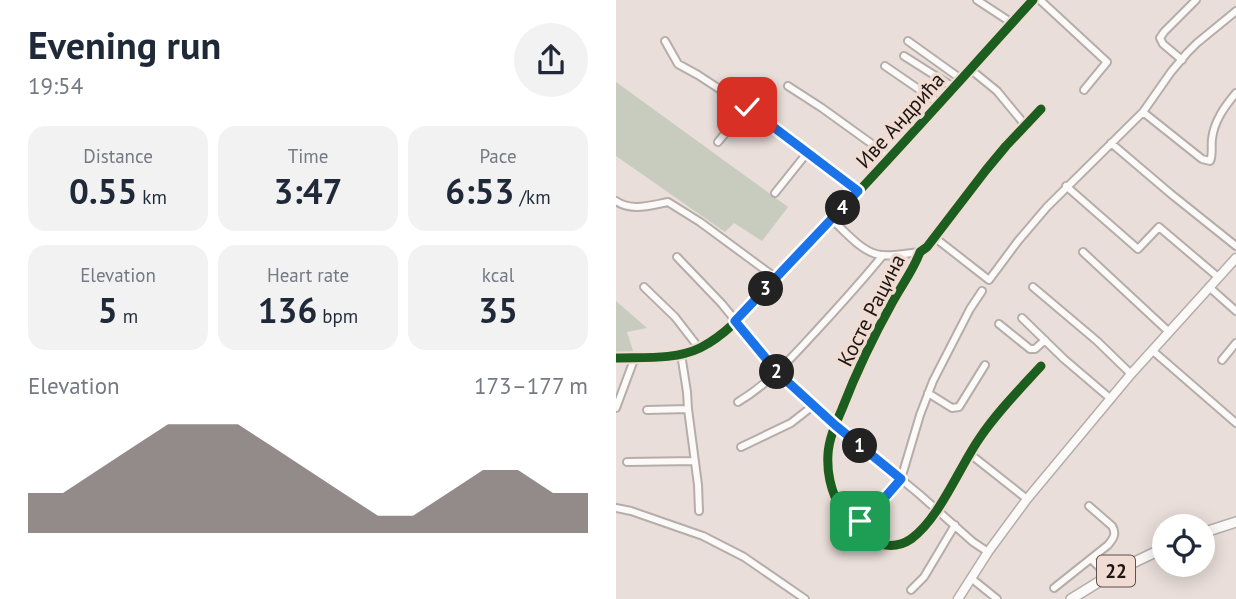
<!DOCTYPE html>
<meta charset="utf-8">
<style>
:root{--surface:#fff;--page:#f2f2f3;--text:#1f2937;--muted:#747a83;--accent:#645b58}
body{margin:0;font-family:"PT Sans",sans-serif;background:var(--page);color:var(--text);height:100vh;display:flex;flex-direction:column;font-size:26px;white-space:nowrap}
*{box-sizing:border-box;margin:0}
p{font-size:23px;color:var(--muted)}
.icon{flex:none;width:38px;height:38px;fill:none;stroke:currentColor;stroke-width:2;stroke-linecap:round;stroke-linejoin:round}
.map{position:relative;flex:1;overflow:hidden}
.drawer{display:flex;flex-direction:column;background:var(--surface);width:616px}
.drawer>*{flex:none}
.tools{position:absolute;left:536px;top:514px;display:grid;gap:14px}
.tools a{display:grid;place-items:center;width:63px;height:63px;border-radius:50%;background:var(--surface);box-shadow:0 4px 18px #0003;font-size:35px}
.pin{position:absolute;display:grid;place-items:center;width:60px;height:60px;color:#fff;margin:-30px;border-radius:14px;box-shadow:0 4px 10px #0006}
.km{position:absolute;width:35px;height:35px;margin:-18px;border-radius:50%;background:#222;color:#fff;font-size:19px;line-height:35px;text-align:center}
.round{display:grid;place-items:center;flex:none;width:74px;height:74px;border-radius:37px;background:var(--page)}
.head{display:flex;align-items:center;justify-content:space-between;height:119px;padding:0 28px}
h1{font-size:38px;font-weight:600;line-height:52px}
.figures{display:grid;grid-template-columns:repeat(3,1fr);gap:10px;height:119px;padding:7px 28px}
.figures div{display:grid;align-content:center;border-radius:18px;background:var(--page);text-align:center}
.figures b{font-size:35px;font-weight:600}
.figures small{font-size:19px;font-weight:400}
.figures p{font-size:19px}
.chart{height:196px;padding:14px 28px}
.chart p{display:flex;justify-content:space-between}
.chart svg{width:100%;height:126px;margin-top:7px;fill:var(--accent);opacity:.7}
main{display:flex;flex:1;min-height:0}
.map>svg:first-child{display:block}
.green{fill:#c7ccbe}
.lines{fill:none;stroke-linecap:round;stroke-linejoin:round}
.street-casing{stroke:#b5ada9;stroke-width:10}
.secondary-casing{stroke:#b5ada9;stroke-width:11}
.primary-casing{stroke:#b5ada9;stroke-width:12}
.street{stroke:#fcfaf9;stroke-width:6}
.secondary{stroke:#fcfaf9;stroke-width:8}
.primary{stroke:#fcfaf9;stroke-width:9}
.cycleway-casing{stroke:#f0dcd2;stroke-width:13}
.cycleway{stroke:#1b5e20;stroke-width:9}
.route-casing{stroke:#fff;stroke-width:14}
.route{stroke:#1a73e8;stroke-width:9}
.labels{text-anchor:middle;dominant-baseline:central;stroke-width:7;stroke-linejoin:round;paint-order:stroke}
.shield{fill:#f0dcd2;stroke:#5c514c;stroke-width:2}
.shield-label{font-size:19px;font-weight:bold;fill:#1c1512}
.street-label{font-size:21px;fill:#1c1512;stroke:#f0dcd2}
</style>
<main>
<section class="drawer">
<div class="head"><div><h1>Evening run</h1><p>19:54</p></div><a class="round"><svg class="icon" aria-label="share" viewBox="0 0 24 24"><path d="M12 15V3M7 8l5-5 5 5M5 13v7h14v-7"/></svg></a></div>
<div class="figures">
<div><p>Distance</p><b>0.55<small> km</small></b></div>
<div><p>Time</p><b>3:47</b></div>
<div><p>Pace</p><b>6:53<small> /km</small></b></div>
</div>
<div class="figures">
<div><p>Elevation</p><b>5<small> m</small></b></div>
<div><p>Heart rate</p><b>136<small> bpm</small></b></div>
<div><p>kcal</p><b>35</b></div>
</div>
<div class="chart"><p><span>Elevation</span>173–177 m</p>
<svg viewBox="0 0 160 44" preserveAspectRatio="none"><path d="M0 44V30L10 30L20 22L30 14L40 6L50 6L60 6L70 14L80 22L90 30L100 38L110 38L120 30L130 22L140 22L150 30L160 30V44z"/></svg>
</div>
</section>
<div class="map">
<svg width="620" height="599" viewBox="0 0 620 599">
<rect width="100%" height="100%" fill="#e9ded9"/>
<path class="green" d="M 0,82 L 172,207 L 146,241 L 118,223 L 109,232 L 0,156 Z
M 0,301 L 31,328 L 11,332 L 19,357 L 0,358 Z"/>
<g class="lines">
<defs>
<path id="street" d="M 361,0 L 396,23
M 424,0 L 491,62 L 468,90
M 49,41 L 62,64 L 82,75 L 131,107 L 242,191
M 292,41 L 345,79
M 288,56 L 337,87
M 566,60 L 547,44 L 544,38 L 548,32 L 580,0
M 269,66 L 323,103
M 354,69 L 381,91 L 409,125
M 172,86 L 206,108 L 274,157
M 527,112 L 586,159 L 594,161 C 597,155 595,147 596,139 C 598,121 609,106 620,93
M 102,142 L 131,107
M 495,143 L 555,194 L 620,246
M 450,186 L 522,249 L 543,227 L 602,277
M 159,193 L 191,153
M 0,201 C 16,212 35,205 52,202 L 84,222 L 160,278
M 216,220 C 229,231 243,249 260,254 C 273,258 291,253 304,252
M 318,237 L 373,280 L 402,241 L 431,207 L 527,112 L 555,72 L 571,53 L 581,43 L 620,11
M 467,252 L 553,332
M 61,257 L 106,304 L 162,373 L 219,425 L 303,494 L 357,542 L 372,552
M 28,287 L 59,317 L 83,348
M 417,287 L 481,341 L 515,374
M 593,287 L 620,311
M 406,318 L 448,359 L 495,399
M 383,324 L 414,349 L 419,349 L 429,340
M 537,351 L 620,423
M 65,354 L 71,392 L 72,409 L 82,485 L 83,511
M 0,358 C 27,357 59,360 84,348 C 118,331 142,296 169,269 C 254,182 335,90 417,0
M 606,360 L 620,343
M 425,366 C 404,389 381,412 363,439 C 343,468 323,519 295,539 C 279,550 260,546 246,534 C 223,516 210,484 212,454 C 213,438 220,423 226,409 C 240,373 257,337 276,303 C 285,286 297,271 304,252 L 311,247 L 370,170 L 390,146 L 425,109
M 312,393 L 336,408 L 343,407 L 369,365
M 122,402 C 154,383 177,356 202,329 C 224,305 246,281 267,255
M 0,408 L 19,357
M 31,410 L 72,409
M 125,447 L 175,423 L 198,405
M 354,454 L 411,499
M 11,462 L 79,461
M 0,508 L 15,511 L 87,536 L 128,557 L 189,599
M 237,525 L 264,503 L 285,479 L 304,415 L 317,381 L 354,309 L 366,291
M 475,559 L 492,576
M 355,578 L 381,599
M 438,588 L 492,545 C 497,539 501,534 496,526 L 473,506
M 295,590 L 308,577 L 339,525"/>
<path id="secondary" d="M 342,599 L 372,552 L 411,499 L 515,374 L 620,258"/>
<path id="primary" d="M 586,533 L 620,522
M 455,599 L 502,570 L 548,548"/>
</defs>
<use href="#street" class="street-casing"/>
<use href="#secondary" class="secondary-casing"/>
<use href="#primary" class="primary-casing"/>
<use href="#street" class="street"/>
<use href="#secondary" class="secondary"/>
<use href="#primary" class="primary"/>
<defs>
<path id="cycleway" d="M 0,358 C 27,357 59,360 84,348 C 118,331 142,296 169,269 C 254,182 335,90 417,0
M 425,366 C 404,389 381,412 363,439 C 343,468 323,519 295,539 C 279,550 260,546 246,534 C 223,516 210,484 212,454 C 213,438 220,423 226,409 C 240,373 257,337 276,303 C 285,286 297,271 304,252 L 311,247 L 370,170 L 390,146 L 425,109"/>
</defs>
<use href="#cycleway" class="cycleway-casing"/>
<use href="#cycleway" class="cycleway"/>
</g>
<g class="lines">
<defs>
<path id="route" d="M 131,107 L 242,191 L 119,321 L 162,373 L 219,425 L 285,479 L 264,503 L 244,521"/>
</defs>
<use href="#route" class="route-casing"/>
<use href="#route" class="route"/>
</g>
<g class="labels">
<rect class="shield" x="481" y="555.5" width="38" height="31" rx="5"/>
<g class="shield-label">
<text x="500" y="571">22</text>
</g>
<g class="street-label">
<text transform="translate(284 120) rotate(-48)">Иве Андрића</text>
<text transform="translate(255 310) rotate(-63)">Косте Рацина</text>
</g>
</g>
</svg>
<div class="tools">
<a><svg class="icon" aria-label="locate" viewBox="0 0 24 24"><circle cx="12" cy="12" r="6"/><path d="M12 2v4M12 18v4M2 12h4M18 12h4"/></svg></a>
</div>
<div class="pin" style="left:244px;top:521px;background:#1e9e55"><svg class="icon" aria-label="arrive" viewBox="0 0 24 24"><path d="M6 21V4h12l-3 4 3 4H6"/></svg></div>
<div class="pin" style="left:131px;top:107px;background:#d93025"><svg class="icon" aria-label="check" viewBox="0 0 24 24"><path d="M5 12l5 5 9-10"/></svg></div>
<b class="km" style="left:244px;top:446px">1</b>
<b class="km" style="left:161px;top:372px">2</b>
<b class="km" style="left:150px;top:289px">3</b>
<b class="km" style="left:227px;top:208px">4</b>
</div>
</main>
